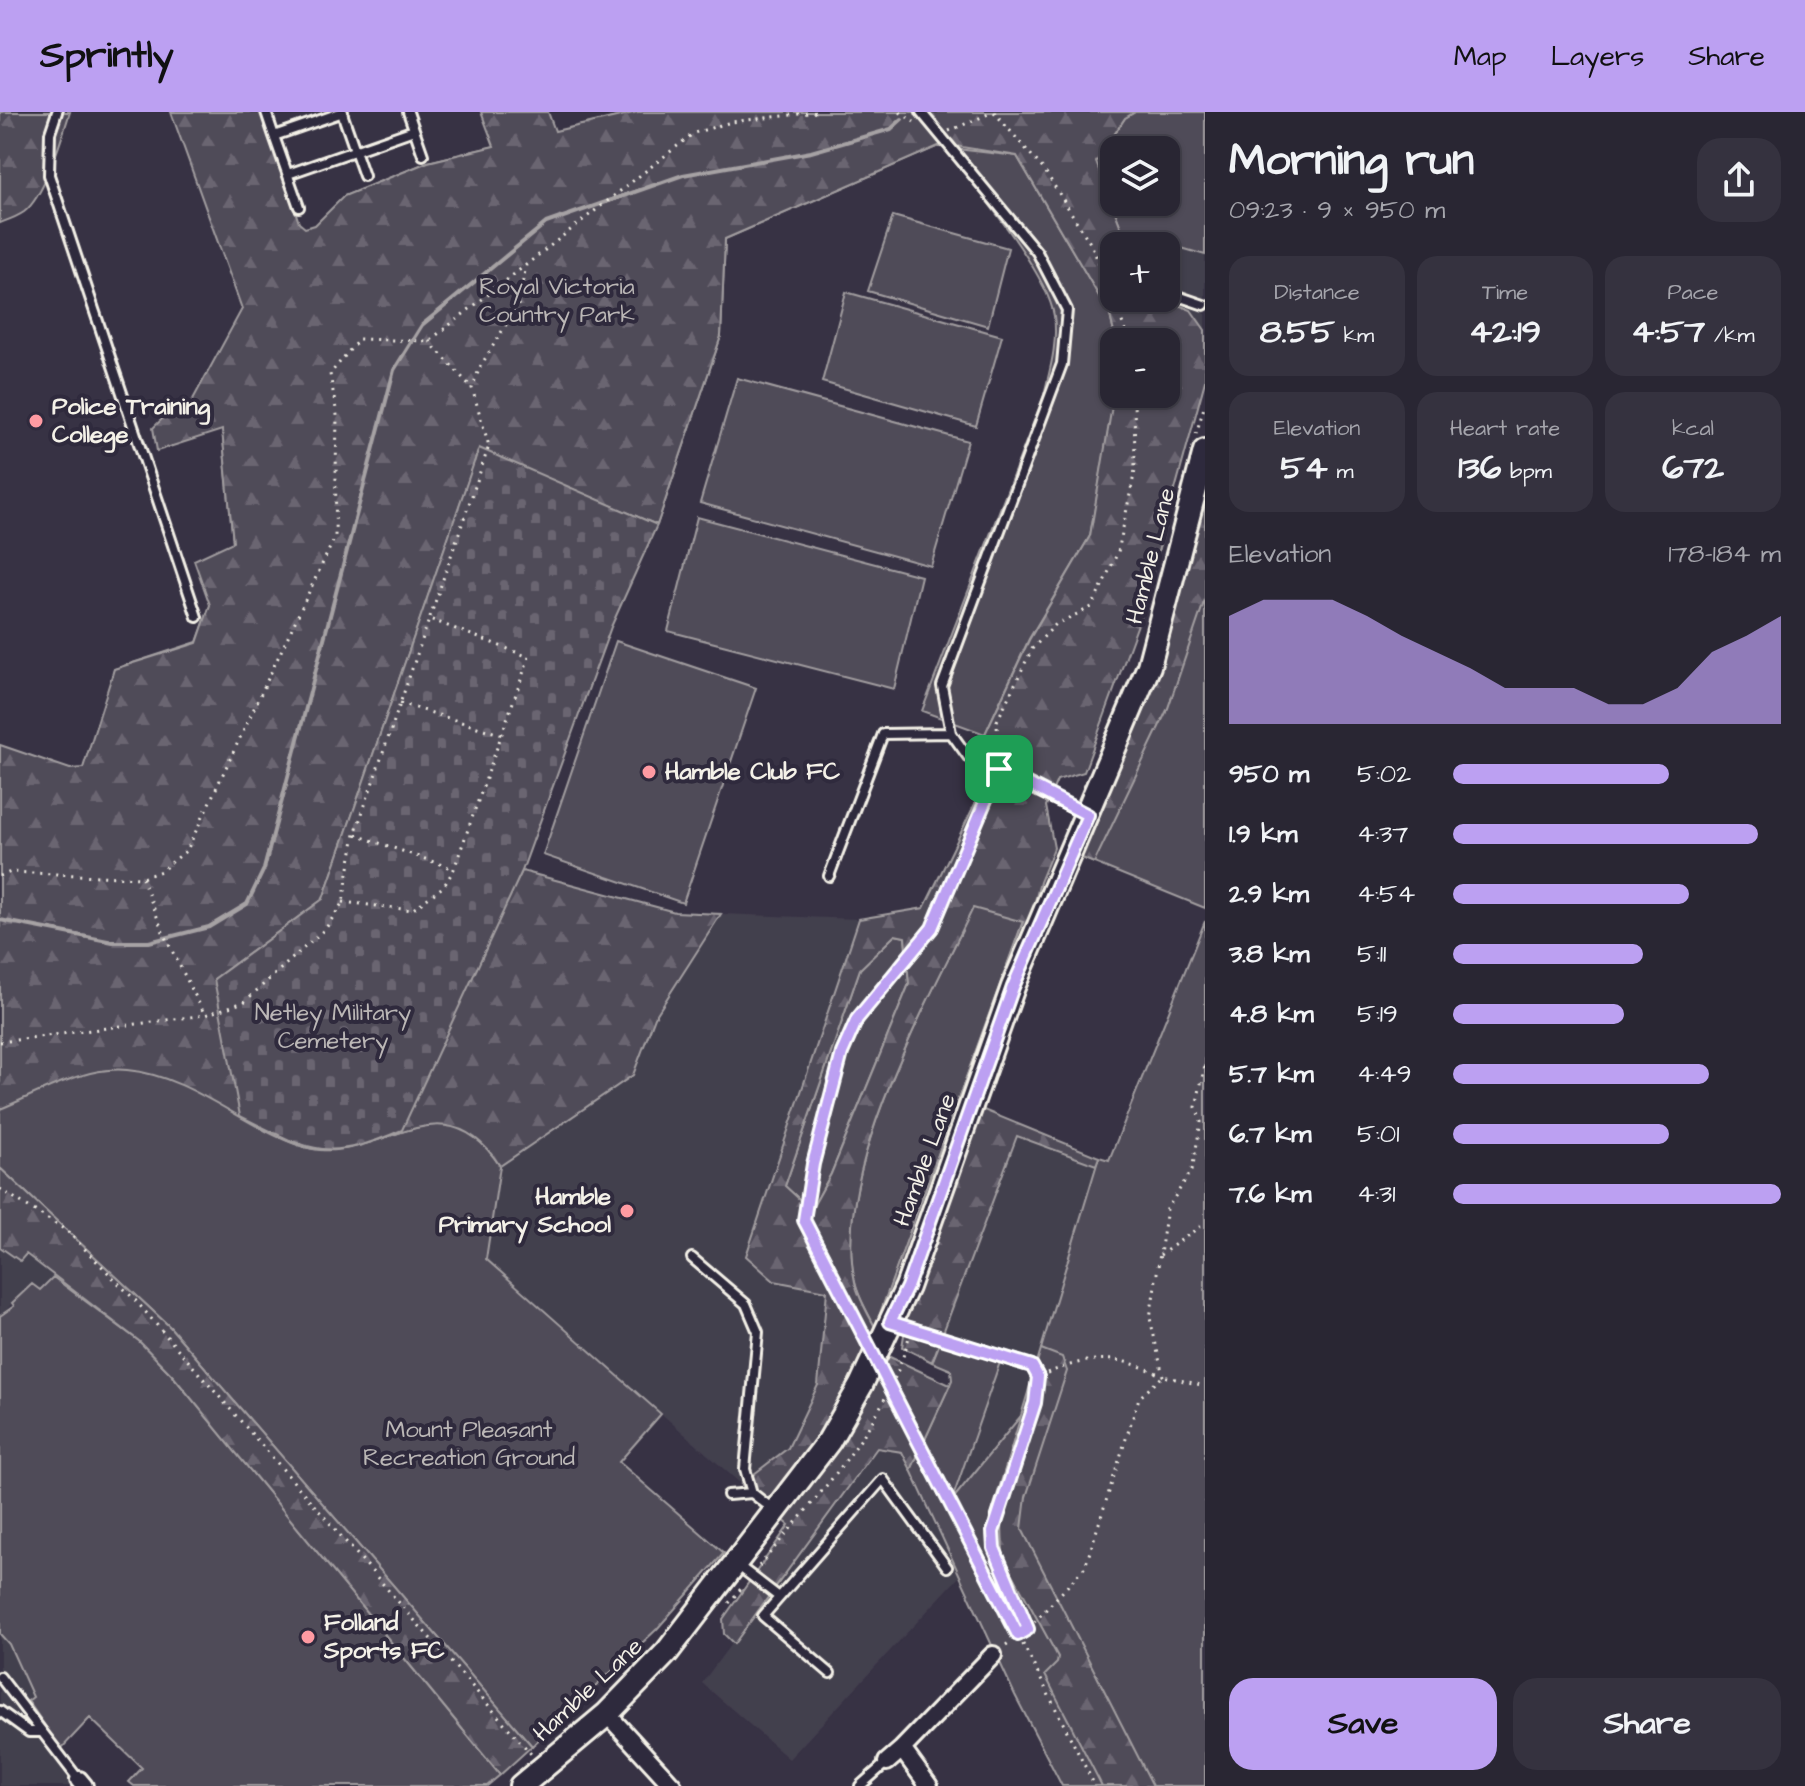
<!DOCTYPE html>
<meta charset="utf-8">
<style>
:root{--surface:#292633;--page:#35323f;--text:#f1f3f6;--muted:#a5a5ac;--line:#45434e;--accent:#bca0f2}
body{margin:0;font-family:"Architects Daughter",sans-serif;background:var(--page);color:var(--text);height:100vh;display:flex;flex-direction:column;font-size:30px;white-space:nowrap}
*{box-sizing:border-box;margin:0}
p{font-size:26px;color:var(--muted)}
.icon{flex:none;width:44px;height:44px;fill:none;stroke:currentColor;stroke-width:2;stroke-linecap:round;stroke-linejoin:round}
.map{position:relative;flex:1;overflow:hidden}
.sheet{display:flex;flex-direction:column;background:var(--surface);width:600px}
.sheet>*{flex:none}
.controls{position:absolute;left:1100px;top:24px;display:grid;gap:16px}
.controls a{display:grid;place-items:center;width:80px;height:80px;border-radius:16px;background:var(--surface);box-shadow:0 2px 6px #0004,0 0 0 2px var(--line);font-size:40px}
.pin{position:absolute;display:grid;place-items:center;width:68px;height:68px;color:#fff;margin:-34px;border-radius:16px;box-shadow:0 4px 12px #0006}
.round{display:grid;place-items:center;flex:none;width:84px;height:84px;border-radius:24px;background:var(--page)}
.summary{display:flex;align-items:center;justify-content:space-between;height:136px;padding:0 24px}
h1{font-size:44px;font-weight:800;line-height:60px}
.metrics{display:grid;grid-template-columns:repeat(3,1fr);gap:12px;height:136px;padding:8px 24px}
.metrics div{display:grid;align-content:center;border-radius:20px;background:var(--page);text-align:center}
.metrics b{font-size:34px;font-weight:800}
.metrics small{font-size:22px;font-weight:400}
.metrics p{font-size:22px}
.chart{height:224px;padding:16px 24px}
.chart p{display:flex;justify-content:space-between}
.chart svg{width:100%;height:144px;margin-top:8px;fill:var(--accent);opacity:.7}
.button{display:flex;gap:16px;margin-top:auto;padding:16px 24px}
.button a{flex:1;height:92px;border-radius:24px;background:var(--accent);color:#111;font-size:32px;font-weight:800;line-height:92px;text-align:center}
.button a+a{background:var(--page);color:var(--text)}
ul{padding:0 24px;list-style:none;font-size:26px}
li{display:grid;grid-template-columns:128px 96px 1fr;align-items:center;height:60px}
li i{height:20px;border-radius:10px;background:var(--accent)}
header{display:flex;align-items:center;gap:48px;box-sizing:border-box;height:112px;padding:0 40px;background:var(--accent);color:#111}
header strong{font-size:38px}
nav{display:flex;gap:44px;margin-inline-start:auto;font-size:28px}
main{display:flex;flex:1;min-height:0}
.map>svg:first-child{display:block}
.built{fill:#433f4e}
.green{fill:#504b59;stroke:#a29ea0;stroke-width:2;fill-rule:evenodd}
.forest{fill:url(#forest-firs);stroke:#a29ea0;stroke-width:2;fill-rule:evenodd}
.cemetery{fill:url(#cemetery-stones);stroke:#a29ea0;stroke-width:2}
.lines{fill:none;stroke-linecap:round;stroke-linejoin:round}
.stream{stroke:#a6a2a4;stroke-width:4}
.lane-casing{stroke:#f4f1e8;stroke-width:14}
.street-casing{stroke:#f4f1e8;stroke-width:22}
.secondary-casing{stroke:#f4f1e8;stroke-width:28}
.path{stroke:#f4f1e8;stroke-width:3;stroke-dasharray:2 6;stroke-linecap:butt}
.lane{stroke:#2f2a3d;stroke-width:8}
.street{stroke:#2f2a3d;stroke-width:16}
.secondary{stroke:#2f2a3d;stroke-width:22}
.route-casing{stroke:#fff;stroke-width:16}
.route{stroke:#bca0f2;stroke-width:10}
.poi-dot{fill:#ff9aa2;stroke:#2f2a3d;stroke-width:3}
.labels{text-anchor:middle;dominant-baseline:central;stroke-width:8;stroke-linejoin:round;paint-order:stroke}
.park-label{font-size:24px;fill:#bbb7b6;stroke:#2f2a3d}
.poi-label{font-size:24px;font-weight:bold;fill:#f4f1e8;stroke:#2f2a3d;text-anchor:start}
.street-label{font-size:24px;fill:#f4f1e8;stroke:#2f2a3d}
</style>
<header>
<strong>Sprintly</strong>
<nav><a>Map</a><a>Layers</a><a>Share</a></nav>
</header>
<main>
<div class="map">
<svg width="1205" height="1674" viewBox="0 0 1205 1674">
<defs>
<pattern id="forest-firs" width="22" height="20" patternUnits="userSpaceOnUse" patternTransform="scale(2)"><rect width="22" height="20" fill="#504b59"/><path d="M5 1l3.5 6h-7zM16 11l3.5 6h-7z" fill="#6a6571"/></pattern>
<pattern id="cemetery-stones" width="16" height="16" patternUnits="userSpaceOnUse" patternTransform="scale(2)"><rect width="16" height="16" fill="#504b59"/><path d="M2 7V4a2 2 0 0 1 4 0v3zM10 15v-3a2 2 0 0 1 4 0v3z" fill="#6a6571"/></pattern>
</defs>
<rect width="100%" height="100%" fill="#373244"/>
<filter id="ink" filterUnits="userSpaceOnUse"><feTurbulence type="fractalNoise" baseFrequency=".0125" numOctaves="2"/><feDisplacementMap in="SourceGraphic" scale="16" xChannelSelector="R" yChannelSelector="G"/><feConvolveMatrix kernelMatrix="1 2 1 2 8 2 1 2 1" color-interpolation-filters="sRGB"/></filter>
<g filter="url(#ink)">
<path class="built" d="M 1161,130 L 1205,143 L 1205,218 L 1191,198 L 1161,186 L 1166,186 L 1166,134 L 1160,134 Z
M 721,802 L 859,807 L 746,1144 L 774,1169 L 827,1179 L 818,1272 L 788,1336 L 741,1372 L 486,1147 L 500,1054 L 633,963 L 655,905 Z
M 1017,1024 L 1096,1053 L 990,1407 L 951,1391 L 1000,1250 L 940,1227 Z
M 0,1133 L 20,1149 L 26,1141 L 84,1185 L 26,1176 L 0,1205 Z
M 877,1335 L 902,1340 L 960,1464 L 789,1647 L 702,1571 Z
M 0,1522 L 9,1532 L 34,1586 L 28,1590 L 84,1664 L 73,1674 L 0,1674 Z"/>
<path class="green" d="M 638,0 L 1017,44 L 1110,203 L 1116,230 L 1113,292 L 1090,424 L 1029,527 L 985,622 L 922,599 L 1044,283 C 1050,257 1058,231 1054,204 C 1047,159 972,71 943,32 L 725,127 L 721,224 L 657,413 L 479,337 L 323,787 L 240,1004 C 264,1016 293,1036 320,1038 C 388,1044 445,968 500,1054 L 486,1147 L 661,1302 L 619,1350 L 724,1441 L 657,1517 L 532,1634 L 170,1215 L 0,1056 L 0,642 L 95,668 L 114,557 L 197,530 L 233,430 L 220,295 L 344,84 L 428,50 Z
M 1135,0 L 1205,0 L 1205,143 L 1161,130 L 1160,134 L 1128,134 L 1096,50 L 1125,6 ZM 1114,38 L 1166,38 L 1166,90 L 1114,90 Z
M 893,104 L 1008,136 L 988,214 L 868,179 Z
M 846,180 L 1002,224 L 976,314 L 822,270 Z
M 737,266 L 968,329 L 931,454 L 700,391 Z
M 1205,370 L 1205,796 L 1082,746 C 1135,624 1170,498 1205,370 Z
M 697,405 L 921,464 L 894,577 L 668,519 Z
M 616,529 L 756,576 L 683,791 L 543,743 Z
M 973,795 L 1023,809 L 875,1216 C 869,1201 858,1186 855,1171 C 830,1062 927,893 973,795 Z
M 1205,809 L 1205,1674 L 1062,1674 L 1015,1583 L 911,1358 L 952,1268 L 951,1258 L 932,1250 L 942,1226 L 1000,1250 L 952,1388 L 1065,1250 L 1041,1237 L 1099,1045 L 1109,1048 Z
M 895,823 L 905,825 L 909,872 L 831,1062 L 811,1098 L 785,1074 L 860,857 Z
M 53,1165 L 139,1229 L 173,1264 L 500,1663 L 487,1674 L 134,1674 L 129,1670 L 142,1656 L 90,1606 L 61,1637 L 28,1589 L 33,1585 L 9,1532 L 0,1522 L 0,1204 L 14,1194 L 12,1191 L 32,1172 L 40,1178 Z"/>
<path class="forest" d="M 0,0 L 70,0 C 62,25 45,84 24,100 C 17,105 8,108 0,111 Z
M 171,0 L 264,0 L 299,111 L 305,116 L 315,113 L 344,84 L 428,50 L 494,34 L 481,0 L 548,0 L 555,19 L 638,0 L 1135,0 L 1125,6 L 1096,50 L 1128,134 L 1114,134 L 1114,186 L 1161,186 L 1191,198 L 1205,218 L 1205,269 L 1138,512 L 1084,660 L 1057,668 L 1046,694 L 1054,736 L 1040,770 L 981,997 L 1099,1045 L 1096,1053 L 1017,1024 L 932,1250 L 902,1235 L 908,1199 L 877,1239 L 950,1273 L 911,1358 L 902,1340 L 877,1336 L 734,1532 L 724,1522 L 723,1507 L 789,1413 L 741,1372 L 788,1336 L 818,1273 L 827,1179 L 774,1169 L 746,1144 L 859,807 L 924,796 L 990,661 L 985,622 L 1029,528 L 1090,424 L 1114,282 L 1166,282 L 1166,230 L 1116,230 L 1110,203 L 1017,44 L 943,32 L 725,127 L 721,224 L 657,413 L 479,337 L 323,787 L 214,867 L 488,826 L 522,759 L 675,800 L 721,802 L 655,905 L 633,963 L 500,1054 C 441,962 376,1058 301,1034 C 241,1014 192,964 127,958 C 83,954 40,981 0,997 L 0,633 L 70,657 L 83,656 L 114,557 L 197,531 L 210,493 L 194,448 L 233,430 L 222,318 L 157,339 L 153,316 L 164,305 L 191,291 L 242,197 ZM 973,796 L 1023,810 L 875,1215 C 868,1202 858,1185 855,1170 C 831,1059 926,895 973,796 ZM 895,823 L 905,825 L 909,872 L 831,1062 L 811,1098 L 785,1074 L 860,857 Z
M 1205,372 L 1205,487 L 1168,596 L 1094,751 L 1082,746 C 1135,624 1170,499 1205,372 Z
M 0,1056 L 170,1215 L 532,1634 L 500,1663 L 173,1264 L 139,1229 L 26,1142 L 20,1149 L 0,1135 Z
M 1041,1237 L 1062,1245 L 1067,1259 L 1026,1385 L 1022,1417 L 1153,1674 L 1102,1674 L 1045,1563 L 1057,1551 L 1058,1545 L 1003,1444 L 1002,1412 L 990,1407 Z"/>
<path class="cemetery" d="M 479,336 L 657,413 L 611,515 L 522,759 L 402,1018 C 327,1051 310,1039 240,1004 L 214,867 L 323,787 Z"/>
<g class="lines">
<path class="stream" d="M 0,808 L 113,830 L 149,830 L 209,815 L 247,792 L 264,757 L 394,258 L 422,213 L 546,111 L 683,63 L 811,40 L 891,17 L 902,7"/>
<defs>
<path id="lane" d="M 57,0 L 50,21 L 49,63 L 197,505
M 266,0 L 274,24 L 343,0
M 408,0 L 423,43
M 921,0 L 1037,140 L 1067,198 L 1062,252 L 942,574 L 951,621 L 969,646 L 1083,701
M 342,1 L 364,64
M 274,24 L 299,95
M 288,62 L 414,18
M 1166,180 L 1204,193
M 829,764 L 883,622 L 951,621
M 692,1146 L 746,1192 L 758,1220 L 745,1357 L 752,1381 L 775,1399
M 891,1211 L 1032,1254 L 1038,1265
M 728,1383 L 752,1381
M 736,1452 L 779,1485
M 830,1561 L 763,1504 L 883,1367 L 947,1455
M 0,1565 L 79,1668
M 0,1599 L 29,1620 L 41,1620
M 860,1674 L 887,1650"/>
<path id="street" d="M 607,1602 L 673,1674
M 887,1650 L 902,1637
M 79,1668 L 84,1674
M 929,1674 L 902,1637 L 993,1543"/>
<path id="secondary" d="M 521,1674 L 607,1602 L 667,1540 L 829,1329 L 861,1273 L 907,1175 L 1013,875 L 1149,554 L 1205,339"/>
</defs>
<use href="#lane" class="lane-casing"/>
<use href="#street" class="street-casing"/>
<use href="#secondary" class="secondary-casing"/>
<path class="path" d="M 900,0 L 914,10
M 994,0 L 1045,59 L 1092,134 L 1130,230
M 949,19 L 993,0
M 429,229 L 472,276
M 1196,322 L 1205,292
M 400,591 L 503,623
M 998,649 L 997,609 L 1032,537 L 1056,512 L 1092,495 L 1118,440 L 1135,358 L 1134,282
M 356,723 L 454,757
M 0,764 L 11,760 L 142,766 L 161,759 L 187,738 L 335,425 L 337,303 L 330,262 L 359,227 L 429,229 L 694,21 L 731,10 L 817,0
M 142,766 L 165,825 L 205,903
M 343,790 L 412,798 L 444,774 L 454,757 L 529,545 L 427,506
M 0,930 L 205,903 L 244,890 L 326,816 L 343,790 L 355,722 L 489,334 L 472,276 L 480,255 L 518,193 L 526,154
M 0,1077 L 67,1119 L 135,1188 L 532,1643
M 1160,1143 L 1205,1111
M 864,1223 L 804,1108 L 813,1052 L 842,941 L 857,907 L 932,816 L 994,668
M 885,1261 L 1095,1674
M 1047,1261 C 1094,1243 1117,1242 1163,1264
M 1163,1264 L 1150,1206 L 1167,1097 L 1192,1058 L 1201,1010 L 1196,995 L 1205,953
M 759,1454 C 817,1384 885,1315 909,1225
M 729,1491 L 744,1473
M 1029,1516 L 1085,1455 L 1139,1286 L 1163,1264 L 1205,1274
M 1006,1533 L 1028,1517 L 994,1436 L 993,1420 L 1035,1291 L 1037,1274"/>
<use href="#lane" class="lane"/>
<use href="#street" class="street"/>
<use href="#secondary" class="secondary"/>
</g>
</g>
<g class="lines" filter="url(#ink)">
<defs>
<path id="route" d="M 999,657 L 1088,703 L 1013,875 L 907,1175 L 890,1210 L 1032,1254 L 1038,1265 L 1035,1291 L 993,1420 L 994,1436 L 1028,1517 L 1018,1523 L 804,1108 L 813,1052 L 842,941 L 857,907 L 932,816 Z"/>
</defs>
<use href="#route" class="route-casing"/>
<use href="#route" class="route"/>
</g>
<g class="poi-dot">
<circle cx="36" cy="309" r="8"/>
<circle cx="649" cy="660" r="8"/>
<circle cx="627" cy="1099" r="8"/>
<circle cx="308" cy="1525" r="8"/>
</g>
<g class="labels">
<g class="park-label">
<text x="557" y="175">Royal Victoria<tspan x="557" dy="28">Country Park</tspan></text>
<text x="333" y="901">Netley Military<tspan x="333" dy="28">Cemetery</tspan></text>
<text x="469" y="1318">Mount Pleasant<tspan x="469" dy="28">Recreation Ground</tspan></text>
</g>
<g class="poi-label">
<text x="52" y="295">Police Training<tspan x="52" dy="28">College</tspan></text>
<text x="665" y="660">Hamble Club FC</text>
<text x="611" y="1085" text-anchor="end">Hamble<tspan x="611" dy="28">Primary School</tspan></text>
<text x="324" y="1511">Folland<tspan x="324" dy="28">Sports FC</tspan></text>
</g>
<g class="street-label">
<text transform="translate(1151 444) rotate(-76)">Hamble Lane</text>
<text transform="translate(925 1048) rotate(-70)">Hamble Lane</text>
<text transform="translate(588 1578) rotate(-43)">Hamble Lane</text>
</g>
</g>
</svg>
<div class="controls">
<a><svg class="icon" aria-label="layers" viewBox="0 0 24 24"><path d="M12 4l9 5-9 5-9-5zM3 14l9 5 9-5"/></svg></a>
<a>+</a>
<a>−</a>
</div>
<div class="pin" style="left:999px;top:657px;background:#1e9e55"><svg class="icon" aria-label="arrive" viewBox="0 0 24 24"><path d="M6 21V4h12l-3 4 3 4H6"/></svg></div>
</div>
<section class="sheet">
<div class="summary"><div><h1>Morning run</h1><p>09:23 · 9 × 950 m</p></div><a class="round"><svg class="icon" aria-label="share" viewBox="0 0 24 24"><path d="M12 15V3M7 8l5-5 5 5M5 13v7h14v-7"/></svg></a></div>
<div class="metrics">
<div><p>Distance</p><b>8.55<small> km</small></b></div>
<div><p>Time</p><b>42:19</b></div>
<div><p>Pace</p><b>4:57<small> /km</small></b></div>
</div>
<div class="metrics">
<div><p>Elevation</p><b>54<small> m</small></b></div>
<div><p>Heart rate</p><b>136<small> bpm</small></b></div>
<div><p>kcal</p><b>672</b></div>
</div>
<div class="chart"><p><span>Elevation</span>178–184 m</p>
<svg viewBox="0 0 160 44" preserveAspectRatio="none"><path d="M0 44V11L10 6L20 6L30 6L40 11L50 17L60 22L70 27L80 33L90 33L100 33L110 38L120 38L130 33L140 22L150 17L160 11V44z"/></svg>
</div>
<ul>
<li><b>950 m</b>5:02<i style="width:66%"></i></li>
<li><b>1.9 km</b>4:37<i style="width:93%"></i></li>
<li><b>2.9 km</b>4:54<i style="width:72%"></i></li>
<li><b>3.8 km</b>5:11<i style="width:58%"></i></li>
<li><b>4.8 km</b>5:19<i style="width:52%"></i></li>
<li><b>5.7 km</b>4:49<i style="width:78%"></i></li>
<li><b>6.7 km</b>5:01<i style="width:66%"></i></li>
<li><b>7.6 km</b>4:31<i style="width:100%"></i></li>
</ul>
<div class="button"><a>Save</a><a>Share</a></div>
</section>
</main>
